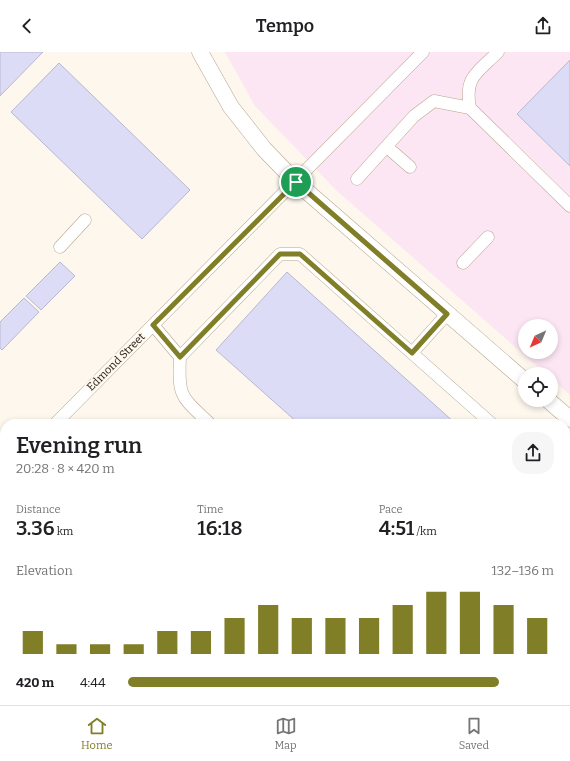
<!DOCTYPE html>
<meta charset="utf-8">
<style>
:root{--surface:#fff;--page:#f6f6f6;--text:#202124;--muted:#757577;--line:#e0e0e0;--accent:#807e26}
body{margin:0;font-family:Bitter,serif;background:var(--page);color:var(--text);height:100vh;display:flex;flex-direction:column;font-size:15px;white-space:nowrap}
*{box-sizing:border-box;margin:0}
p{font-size:13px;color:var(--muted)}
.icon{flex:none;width:22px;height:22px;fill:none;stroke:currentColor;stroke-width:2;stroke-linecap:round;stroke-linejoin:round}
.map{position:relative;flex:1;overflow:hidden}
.details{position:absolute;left:0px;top:367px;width:570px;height:286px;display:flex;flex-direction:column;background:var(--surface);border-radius:16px 16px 0 0;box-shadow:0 2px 6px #0003}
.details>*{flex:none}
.needle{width:26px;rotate:224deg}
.fabs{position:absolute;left:518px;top:267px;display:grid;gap:8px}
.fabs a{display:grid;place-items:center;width:40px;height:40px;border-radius:50%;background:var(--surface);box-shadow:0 2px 6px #0003;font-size:20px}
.pin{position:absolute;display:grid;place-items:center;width:34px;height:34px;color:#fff;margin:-17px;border:2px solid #fff;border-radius:50%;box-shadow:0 1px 4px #0007}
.round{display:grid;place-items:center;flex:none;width:42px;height:42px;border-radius:16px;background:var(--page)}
.headline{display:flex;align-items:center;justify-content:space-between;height:68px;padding:0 16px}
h1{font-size:22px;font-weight:600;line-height:30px}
.metrics{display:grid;grid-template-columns:repeat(3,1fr);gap:6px;height:68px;padding:4px 16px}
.metrics div{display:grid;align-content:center}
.metrics b{font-size:20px;font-weight:600}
.metrics small{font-size:11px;font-weight:400}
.metrics p{font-size:11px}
.chart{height:112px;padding:8px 16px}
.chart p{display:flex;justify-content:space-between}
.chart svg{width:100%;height:72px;margin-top:4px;stroke:var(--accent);stroke-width:6}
ul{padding:0 16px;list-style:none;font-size:13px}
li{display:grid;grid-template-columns:64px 48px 1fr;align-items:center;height:30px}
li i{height:10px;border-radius:5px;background:var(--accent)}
header{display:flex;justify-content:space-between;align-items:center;height:52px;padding:0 16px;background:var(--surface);font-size:18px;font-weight:600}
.dock{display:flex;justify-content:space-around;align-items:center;height:56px;border-top:1px solid var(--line);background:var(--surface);font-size:11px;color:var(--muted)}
.dock a{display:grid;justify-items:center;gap:2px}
.dock .selected{color:var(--accent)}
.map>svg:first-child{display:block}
.industrial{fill:#fde6f4;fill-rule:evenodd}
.building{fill:#dddcf6;stroke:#b9b7d1}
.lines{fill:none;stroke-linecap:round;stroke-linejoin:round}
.minor-casing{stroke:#b5a58e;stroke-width:13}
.major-casing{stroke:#b5a58e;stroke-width:17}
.minor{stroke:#fff;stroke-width:12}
.major{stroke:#fff;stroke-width:16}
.route-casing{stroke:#fff;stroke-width:8}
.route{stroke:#807e26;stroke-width:5}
.labels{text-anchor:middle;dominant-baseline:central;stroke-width:3.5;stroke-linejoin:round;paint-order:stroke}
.street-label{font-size:11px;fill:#1e1910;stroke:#fdf7ed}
</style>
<header><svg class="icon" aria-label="back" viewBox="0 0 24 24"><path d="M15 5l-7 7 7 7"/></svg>Tempo<svg class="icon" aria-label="share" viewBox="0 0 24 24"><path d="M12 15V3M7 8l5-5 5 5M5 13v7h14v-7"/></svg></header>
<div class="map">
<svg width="570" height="653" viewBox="0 0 570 653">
<rect width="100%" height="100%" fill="#fdf7ed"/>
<path class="industrial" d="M 225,0 L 570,0 L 570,343 L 551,326 L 551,322 L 546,322 L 337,139 L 255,54 ZM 525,274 L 551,274 L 551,300 L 525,300 Z"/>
<path class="building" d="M 0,0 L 43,0 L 0,44 Z
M 570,8 L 570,114 L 517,62 Z
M 59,11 L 190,138 L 142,187 L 11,60 Z
M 60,210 L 75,224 L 41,258 L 26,244 Z
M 287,220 L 456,372 L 299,372 L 216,298 Z
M 24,246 L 39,260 L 2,298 L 0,296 L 0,270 Z
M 565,470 L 570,475 L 570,653 L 545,653 L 549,648 L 565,648 Z
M 80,648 L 165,648 L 171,653 L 75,653 Z"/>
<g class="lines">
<defs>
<path id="minor" d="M 498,0 C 477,21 464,25 470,56 L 570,154
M 387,95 L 410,115
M 357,127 L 414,64 L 434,49 L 470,56
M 60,195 L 85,168
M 463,211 L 488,185
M 153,273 L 180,305 C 178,346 181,344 210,372
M 412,301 L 447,262
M 180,305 L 280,202 L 300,202 L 492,372
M 55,372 L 423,0
M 565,412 L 570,406
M 0,430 L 5,424
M 565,436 L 570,441
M 498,648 L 504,653"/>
<path id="major" d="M 200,0 L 231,55 L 264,97 L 296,130 L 525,329
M 548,348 L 570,367
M 0,646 L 8,653"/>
</defs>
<use href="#minor" class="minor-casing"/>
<use href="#major" class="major-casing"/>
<use href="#minor" class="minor"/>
<use href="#major" class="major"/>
</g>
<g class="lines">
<defs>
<path id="route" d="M 296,130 L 447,262 L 412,301 L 300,202 L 280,202 L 180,305 L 153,273 Z"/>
</defs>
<use href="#route" class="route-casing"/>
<use href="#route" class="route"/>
</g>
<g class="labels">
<g class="street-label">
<text transform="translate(116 310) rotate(-45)">Edmond Street</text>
</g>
</g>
</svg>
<div class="fabs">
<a><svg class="needle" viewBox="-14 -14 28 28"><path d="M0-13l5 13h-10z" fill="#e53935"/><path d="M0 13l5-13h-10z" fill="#757577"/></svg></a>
<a><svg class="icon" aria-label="locate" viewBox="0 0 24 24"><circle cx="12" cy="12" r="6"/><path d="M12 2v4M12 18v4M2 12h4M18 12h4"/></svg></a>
</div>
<div class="pin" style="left:296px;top:130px;background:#1e9e55"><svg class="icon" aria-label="arrive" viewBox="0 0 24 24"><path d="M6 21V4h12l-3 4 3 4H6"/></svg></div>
<section class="details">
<div class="headline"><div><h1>Evening run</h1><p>20:28 · 8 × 420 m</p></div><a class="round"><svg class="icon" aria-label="share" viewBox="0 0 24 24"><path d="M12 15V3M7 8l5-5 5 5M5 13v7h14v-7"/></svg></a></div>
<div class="metrics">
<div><p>Distance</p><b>3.36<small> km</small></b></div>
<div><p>Time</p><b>16:18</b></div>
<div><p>Pace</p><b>4:51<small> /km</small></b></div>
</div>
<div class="chart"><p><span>Elevation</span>132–136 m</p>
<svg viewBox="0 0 160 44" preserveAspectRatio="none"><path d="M5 44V30M15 44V38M25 44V38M35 44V38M45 44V30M55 44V30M65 44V22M75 44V14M85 44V22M95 44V22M105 44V22M115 44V14M125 44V6M135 44V6M145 44V14M155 44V22"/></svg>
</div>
<ul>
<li><b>420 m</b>4:44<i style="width:87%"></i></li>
</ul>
</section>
</div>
<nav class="dock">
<a class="selected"><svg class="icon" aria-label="home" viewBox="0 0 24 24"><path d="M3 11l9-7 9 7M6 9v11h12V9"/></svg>Home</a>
<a><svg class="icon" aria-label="map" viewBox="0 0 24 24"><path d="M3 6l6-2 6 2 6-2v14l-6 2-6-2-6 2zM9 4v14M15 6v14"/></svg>Map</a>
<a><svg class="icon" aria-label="saved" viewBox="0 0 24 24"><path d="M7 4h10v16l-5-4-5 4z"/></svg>Saved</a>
</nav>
